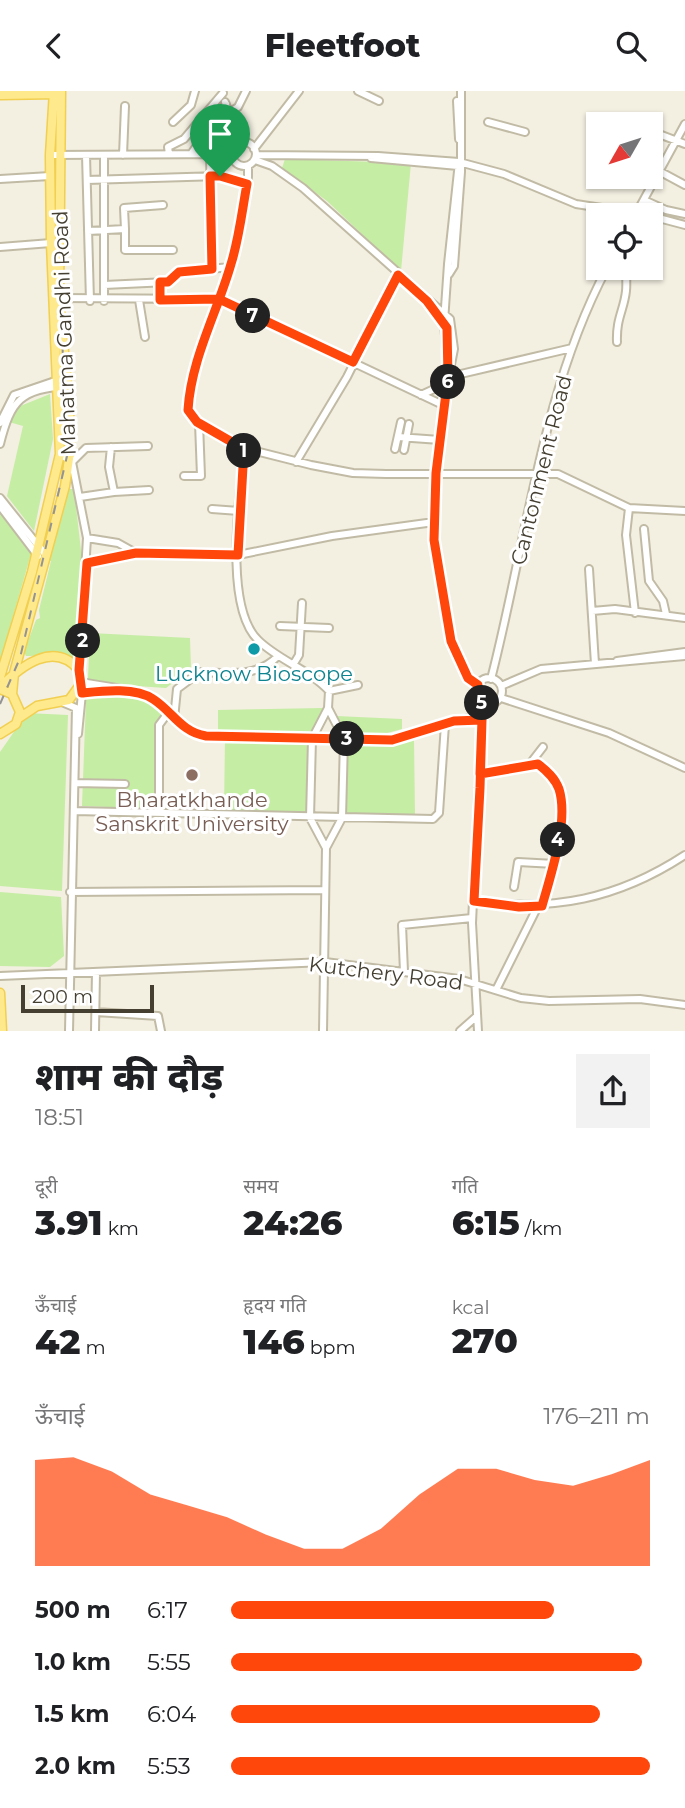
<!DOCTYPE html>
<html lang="hi">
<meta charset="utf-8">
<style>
:root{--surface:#fff;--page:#f2f2f2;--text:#202124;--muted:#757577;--accent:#ff460b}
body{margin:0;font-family:Montserrat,"Noto Sans Devanagari",sans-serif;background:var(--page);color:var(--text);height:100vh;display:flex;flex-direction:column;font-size:26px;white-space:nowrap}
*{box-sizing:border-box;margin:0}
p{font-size:23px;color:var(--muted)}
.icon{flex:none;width:38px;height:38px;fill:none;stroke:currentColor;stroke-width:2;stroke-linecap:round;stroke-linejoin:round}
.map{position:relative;height:940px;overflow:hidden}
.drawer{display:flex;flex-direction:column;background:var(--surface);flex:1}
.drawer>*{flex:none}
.needle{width:46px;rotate:231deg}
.tools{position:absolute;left:586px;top:21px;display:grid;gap:14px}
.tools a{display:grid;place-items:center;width:77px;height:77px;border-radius:0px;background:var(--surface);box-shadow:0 2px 5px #0004;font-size:35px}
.scale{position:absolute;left:21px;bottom:18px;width:133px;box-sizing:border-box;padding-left:7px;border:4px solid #443f31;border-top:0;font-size:19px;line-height:24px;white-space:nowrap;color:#443f31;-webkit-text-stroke:5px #fff;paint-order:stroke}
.pin{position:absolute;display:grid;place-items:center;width:60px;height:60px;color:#fff;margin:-72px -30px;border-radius:50% 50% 50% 0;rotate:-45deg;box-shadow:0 0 7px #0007}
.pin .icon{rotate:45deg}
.km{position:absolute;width:35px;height:35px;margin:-18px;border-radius:50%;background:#222;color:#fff;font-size:19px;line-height:35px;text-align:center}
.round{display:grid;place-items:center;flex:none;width:74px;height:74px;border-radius:0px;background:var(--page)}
.headline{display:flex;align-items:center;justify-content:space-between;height:119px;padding:0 35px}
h1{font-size:38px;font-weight:800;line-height:52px}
.figures{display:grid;grid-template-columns:repeat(3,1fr);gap:10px;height:119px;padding:7px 35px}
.figures div{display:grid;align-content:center}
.figures b{font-size:35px;font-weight:800}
.figures small{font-size:19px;font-weight:400}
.figures p{font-size:19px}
.chart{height:196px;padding:14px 35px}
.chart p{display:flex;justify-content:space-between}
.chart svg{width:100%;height:126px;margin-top:7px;fill:var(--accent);opacity:.7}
ul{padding:0 35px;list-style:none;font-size:23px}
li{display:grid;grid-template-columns:112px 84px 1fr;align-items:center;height:52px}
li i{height:18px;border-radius:9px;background:var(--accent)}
header{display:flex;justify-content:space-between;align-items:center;height:91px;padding:0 35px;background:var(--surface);font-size:32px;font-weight:800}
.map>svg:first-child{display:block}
.green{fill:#c5eda4}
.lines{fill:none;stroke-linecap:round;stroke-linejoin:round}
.minor-casing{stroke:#c1bba5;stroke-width:10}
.major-casing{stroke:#f1cf50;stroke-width:11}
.minor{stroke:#fff;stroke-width:6}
.major{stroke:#ffe98d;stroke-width:8}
.rail{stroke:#939393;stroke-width:2;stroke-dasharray:9 9;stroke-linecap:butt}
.route-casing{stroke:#fff;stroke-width:14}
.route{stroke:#ff460b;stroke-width:9}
.culture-dot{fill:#0f9aa8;stroke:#fff;stroke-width:2.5}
.education-dot{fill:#8d6e63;stroke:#fff;stroke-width:2.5}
.labels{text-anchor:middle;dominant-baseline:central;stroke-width:6;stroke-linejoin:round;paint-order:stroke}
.street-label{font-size:21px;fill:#443f31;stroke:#fff}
.culture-label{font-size:21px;fill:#0d838f;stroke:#fff}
.education-label{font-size:21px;fill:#785e54;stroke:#fff}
</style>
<header><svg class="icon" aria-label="back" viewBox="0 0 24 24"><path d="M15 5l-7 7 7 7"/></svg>Fleetfoot<svg class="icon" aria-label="search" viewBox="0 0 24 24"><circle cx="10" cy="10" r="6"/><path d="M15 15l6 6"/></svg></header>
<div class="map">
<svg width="685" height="940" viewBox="0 0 685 940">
<rect width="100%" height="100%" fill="#f3efe1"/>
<path class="green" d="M 285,68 L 411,72 L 401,180 L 327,110 L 282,77 Z
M 50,303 L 53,348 L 34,440 L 7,405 L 23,335 L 9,331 L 13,318 Z
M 68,398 L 74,398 L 83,477 L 76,569 C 58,559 45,566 26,565 L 24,561 L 36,529 L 40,527 L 39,519 L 51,470 L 47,469 Z
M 0,421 L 31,463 L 0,571 Z
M 90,542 L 190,547 L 191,578 L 166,597 L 92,592 L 88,587 Z
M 92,603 L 149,610 L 164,627 L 158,718 L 82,715 L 86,609 Z
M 323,617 L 310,643 L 218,642 L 218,619 Z
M 27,622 L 68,624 L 62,800 L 0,795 L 0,661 Z
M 336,625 L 402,628 L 402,638 L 380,644 L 345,643 Z
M 414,648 L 415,724 L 347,722 L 347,652 L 398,653 Z
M 225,650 L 308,652 L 307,722 L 224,720 Z
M 0,801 L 61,806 L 64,865 L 50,876 L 0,875 Z"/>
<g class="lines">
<defs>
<path id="minor" d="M 358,0 L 379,10
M 457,10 L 459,48
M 225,11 L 240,52
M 230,21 L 238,16 L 246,0
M 173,31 L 191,14 L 195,0
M 488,31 L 525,41
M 651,40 L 685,53
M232 63a12 12 0 1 1 24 0a12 12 0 1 1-24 0Z
M 254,58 L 299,0
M 169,63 L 168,56 L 184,48 L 223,2
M 191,63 L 226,13
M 210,63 L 212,178
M 50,64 L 231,63
M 86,64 L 90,210
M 123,64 L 125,15
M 256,64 L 378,65 L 459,71 L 504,83 L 576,113 L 647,124
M 371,67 L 458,75
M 255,69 L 272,75 L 303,97 L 450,228 L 454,258 L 449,284
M 459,71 L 448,173 L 444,231 L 448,286 L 436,382 L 434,449 L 451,549 L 468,587 L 478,594
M 248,75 L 248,86 C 243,115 239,145 231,173 C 218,222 191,268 188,319 L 197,331 L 244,357 L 311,374 L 353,382 L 386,383 L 558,383 L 629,417 L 685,420
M 659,80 L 685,94
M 0,88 L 50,85
M 87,89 L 220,85 L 247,93
M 644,109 L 666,119 L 685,123
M 636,123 L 685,33
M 651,125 L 685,134
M 125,138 L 125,159 L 173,159
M 88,140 L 125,138 L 124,117 L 163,114
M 0,156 L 51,152
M 449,183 L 454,175 L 461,81 L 461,0
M 104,194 L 168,191 L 179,181 L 230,176
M 58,207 L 219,208 L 445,315
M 139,209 L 145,246
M 104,210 L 104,64
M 428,211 L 444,231
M 617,251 C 616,227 624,219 626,200 C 627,191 625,186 628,177
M 448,286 L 572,257
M 421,304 L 447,292
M 0,332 L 14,304 L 58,289
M 398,346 L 440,349
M 0,353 C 11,309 21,298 68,295
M 111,356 L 109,376 L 114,401 L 149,399
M 244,357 C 240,403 223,515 258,549 C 278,569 310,579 329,600 L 328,617 L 312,648 L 310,727 L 326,757 L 323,940
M 395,358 L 401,331
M 404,359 L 409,333
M 60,363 L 72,371 L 87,447 L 79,579
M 72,371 L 86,357 L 148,355
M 296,371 L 347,286 L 398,184
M 184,385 L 201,385 L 199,332
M 80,406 L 114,401
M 0,407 L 45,463
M 0,415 L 38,465
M 629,417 L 626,444 L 635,522
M 212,418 L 239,420
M 644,438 L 649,490 L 663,510 L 666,523
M 87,447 L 118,452 L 136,462
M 87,472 L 136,462 L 238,464 L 332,445 L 434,431
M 589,478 L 595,573
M 592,520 L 615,518 L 685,527
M 280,535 L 329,537
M 617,570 L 685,561
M 293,574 L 299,564 L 302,512
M476 600a13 13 0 1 1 26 0a13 13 0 1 1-26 0Z
M 491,588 C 526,453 541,301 607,177
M 80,591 C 98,594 139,599 153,608 C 172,621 182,641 206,645 L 392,649 L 482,623
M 501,595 L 541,578 L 685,565
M 329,600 L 358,594
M 81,603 L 120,600
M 501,607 L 609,642 L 685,677
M 64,612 L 76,617 L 69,940
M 174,628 L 177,598 L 200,581 C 228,582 257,587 278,565
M 456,630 L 482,629
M 78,643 L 82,602 L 80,594
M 529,674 L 543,656
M 480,683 L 538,673 C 545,679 552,684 556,693 C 571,722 551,785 542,815
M 75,692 L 125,693
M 74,720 L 433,728 L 439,722 L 445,633
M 159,721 L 159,634 L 168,622
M 326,757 L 342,727 L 344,648 L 328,617
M 514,796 L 518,771 L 555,773
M 70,801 L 325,799
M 474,810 C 552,821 618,808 685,764
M 404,881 L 402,834 L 472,827
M 0,885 L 325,871 L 459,888 L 521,907 L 549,910 L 640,908 L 685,914
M 496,899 L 538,815
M 96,921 L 158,925 L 161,940
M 95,940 L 96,881
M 460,940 L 477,925
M 478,940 L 472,832 L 482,611"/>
<path id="major" d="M 0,4 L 58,3
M 0,586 L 32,481 L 60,363 L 51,152 L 50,64 L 54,0
M 0,596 C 21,575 54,549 79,579 L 80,594 L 69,609 L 37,615 L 19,627
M 0,598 L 12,603 L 20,621 L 16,633 L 0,643
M 12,603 L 14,582 L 65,395 L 70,361 L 69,315 L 59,207 L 61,0
M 0,902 L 2,940"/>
</defs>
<use href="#minor" class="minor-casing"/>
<use href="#major" class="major-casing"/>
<use href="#minor" class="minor"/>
<use href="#major" class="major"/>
<path class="rail" d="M 0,613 L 20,567 L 67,365 L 61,219"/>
</g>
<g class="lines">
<defs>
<path id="route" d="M 220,85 L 247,93 C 242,120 239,148 231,173 C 217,222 191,268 188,319 L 197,331 L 244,358 L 238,464 L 136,462 L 87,472 L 79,579 L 82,602 C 102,600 135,596 153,608 C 172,620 181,641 206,645 L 392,649 L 454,630 L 482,629 L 480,683 L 538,673 C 547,680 555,687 559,698 C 569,730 551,783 542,815 L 519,816 L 474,810 L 480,697 L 482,629 C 482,618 481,613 477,604 L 478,594 L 468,587 L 451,550 L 434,449 L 436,382 L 448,286 L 447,237 L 427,210 L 398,184 L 353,271 L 219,208 L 160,209 L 160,191 L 168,191 L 179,181 L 212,178 L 210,85 L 220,85"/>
</defs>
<use href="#route" class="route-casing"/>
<use href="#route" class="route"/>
</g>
<circle class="culture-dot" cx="254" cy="558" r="7"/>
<circle class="education-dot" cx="192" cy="684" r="7"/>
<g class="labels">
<g class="street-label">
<text transform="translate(64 242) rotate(-92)">Mahatma Gandhi Road</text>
<text transform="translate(541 379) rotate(-76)">Cantonment Road</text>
<text transform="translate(386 882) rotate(7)">Kutchery Road</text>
</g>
<g class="culture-label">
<text x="254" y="582">Lucknow Bioscope</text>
</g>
<g class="education-label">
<text x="192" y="708">Bharatkhande<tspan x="192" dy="24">Sanskrit University</tspan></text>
</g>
</g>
</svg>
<div class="tools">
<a><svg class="needle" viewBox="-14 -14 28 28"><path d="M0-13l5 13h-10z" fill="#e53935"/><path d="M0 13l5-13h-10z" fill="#757577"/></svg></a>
<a><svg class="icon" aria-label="locate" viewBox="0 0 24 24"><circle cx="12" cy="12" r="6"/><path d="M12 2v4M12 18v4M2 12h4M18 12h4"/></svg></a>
</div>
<div class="scale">200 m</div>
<div class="pin" style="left:220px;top:85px;background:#1e9e55"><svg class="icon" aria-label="arrive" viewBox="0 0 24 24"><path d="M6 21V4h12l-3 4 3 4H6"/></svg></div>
<b class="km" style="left:244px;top:360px">1</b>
<b class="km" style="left:83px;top:550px">2</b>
<b class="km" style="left:347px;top:648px">3</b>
<b class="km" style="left:558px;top:749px">4</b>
<b class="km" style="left:482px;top:612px">5</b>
<b class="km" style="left:448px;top:291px">6</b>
<b class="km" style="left:253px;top:225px">7</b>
</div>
<section class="drawer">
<div class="headline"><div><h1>शाम की दौड़</h1><p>18:51</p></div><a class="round"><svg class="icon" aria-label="share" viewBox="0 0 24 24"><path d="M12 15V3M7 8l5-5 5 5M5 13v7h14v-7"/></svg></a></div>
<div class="figures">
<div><p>दूरी</p><b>3.91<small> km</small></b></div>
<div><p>समय</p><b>24:26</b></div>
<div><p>गति</p><b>6:15<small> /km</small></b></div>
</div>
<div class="figures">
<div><p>ऊँचाई</p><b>42<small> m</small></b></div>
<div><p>हृदय गति</p><b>146<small> bpm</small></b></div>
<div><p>kcal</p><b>270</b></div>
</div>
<div class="chart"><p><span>ऊँचाई</span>176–211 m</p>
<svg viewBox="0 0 160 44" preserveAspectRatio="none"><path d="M0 44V7L10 6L20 11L30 19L40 23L50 27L60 33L70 38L80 38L90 31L100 19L110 10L120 10L130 14L140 16L150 12L160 7V44z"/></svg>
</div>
<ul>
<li><b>500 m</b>6:17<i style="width:77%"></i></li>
<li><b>1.0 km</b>5:55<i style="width:98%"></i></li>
<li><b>1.5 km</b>6:04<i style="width:88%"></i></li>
<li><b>2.0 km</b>5:53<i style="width:100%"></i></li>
</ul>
</section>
